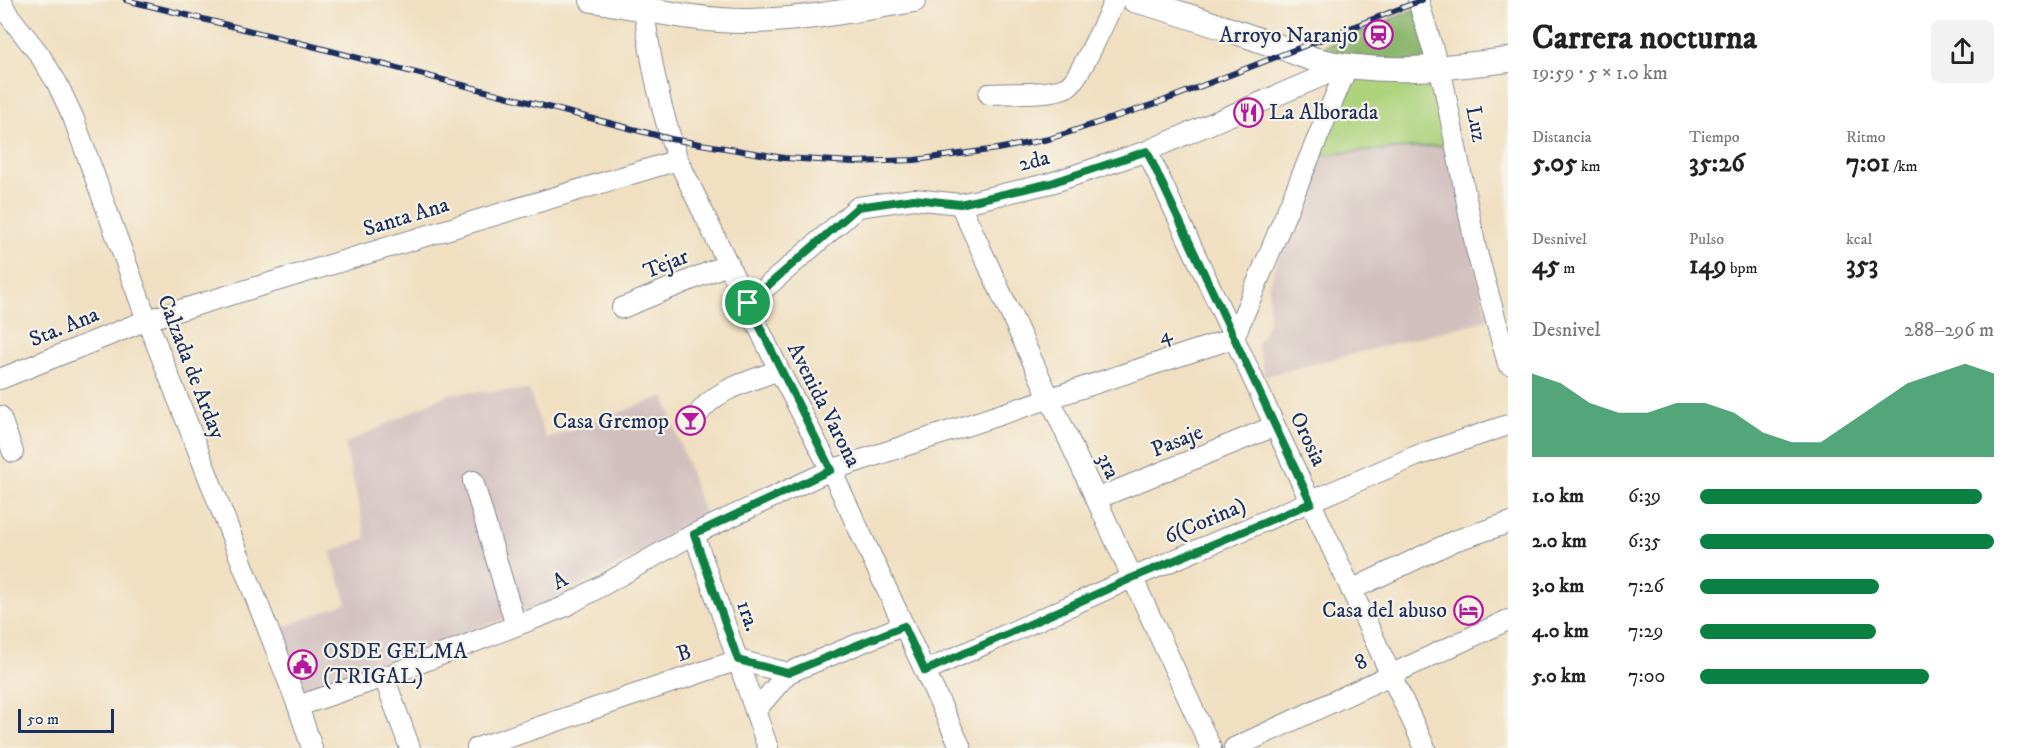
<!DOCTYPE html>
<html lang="es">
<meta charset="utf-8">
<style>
:root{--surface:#fff;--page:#f2f2f2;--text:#222;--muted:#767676;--accent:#0b8043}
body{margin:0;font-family:"IM FELL DW Pica",serif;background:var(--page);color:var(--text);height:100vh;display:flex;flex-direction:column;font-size:22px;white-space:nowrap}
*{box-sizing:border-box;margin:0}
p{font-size:20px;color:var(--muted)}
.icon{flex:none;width:33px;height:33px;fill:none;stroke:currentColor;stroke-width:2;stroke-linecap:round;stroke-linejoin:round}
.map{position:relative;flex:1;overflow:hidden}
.drawer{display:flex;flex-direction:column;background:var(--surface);width:510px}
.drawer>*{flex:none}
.scale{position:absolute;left:18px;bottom:15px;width:96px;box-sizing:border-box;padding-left:6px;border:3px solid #1b2f5e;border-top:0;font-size:16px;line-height:21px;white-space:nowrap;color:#1b2f5e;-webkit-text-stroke:4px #f7f3e8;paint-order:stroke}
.pin{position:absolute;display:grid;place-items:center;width:51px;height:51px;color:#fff;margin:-26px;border:3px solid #fff;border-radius:50%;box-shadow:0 2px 6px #0007}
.round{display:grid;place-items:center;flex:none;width:63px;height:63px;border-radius:9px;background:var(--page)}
.headline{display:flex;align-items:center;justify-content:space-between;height:102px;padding:0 24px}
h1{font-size:33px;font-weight:700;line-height:45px}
.metrics{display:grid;grid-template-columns:repeat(3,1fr);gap:9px;height:102px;padding:6px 24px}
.metrics div{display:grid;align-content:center}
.metrics b{font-size:26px;font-weight:700}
.metrics small{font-size:16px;font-weight:400}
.metrics p{font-size:16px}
.chart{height:168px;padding:12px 24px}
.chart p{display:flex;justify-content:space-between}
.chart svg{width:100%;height:108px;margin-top:6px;fill:var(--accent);opacity:.7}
ul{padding:0 24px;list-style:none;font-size:20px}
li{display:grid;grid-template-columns:96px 72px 1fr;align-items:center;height:45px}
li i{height:15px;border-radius:8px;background:var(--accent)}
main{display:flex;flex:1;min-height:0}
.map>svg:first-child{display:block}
.built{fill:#f6d2c4}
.industrial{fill:#d1bfbe}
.green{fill:#add37d;stroke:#64816e;stroke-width:1.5}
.forest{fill:#8ab56c;stroke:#527265;stroke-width:1.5}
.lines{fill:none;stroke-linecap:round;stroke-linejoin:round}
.minor-casing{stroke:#86878f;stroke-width:22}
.major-casing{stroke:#86878f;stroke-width:26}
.minor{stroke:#fff;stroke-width:20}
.major{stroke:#fff;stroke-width:24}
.rail-casing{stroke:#1b2f5e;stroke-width:6}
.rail{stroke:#f7f3e8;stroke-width:4;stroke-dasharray:11;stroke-linecap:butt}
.route-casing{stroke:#fff;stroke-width:12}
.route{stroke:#0b8043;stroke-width:8}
.labels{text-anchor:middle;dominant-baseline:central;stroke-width:4.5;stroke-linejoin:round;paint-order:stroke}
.poi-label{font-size:22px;fill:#1b2f5e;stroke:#f7f3e8;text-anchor:end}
.street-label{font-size:22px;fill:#1b2f5e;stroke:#f7f3e8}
</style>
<main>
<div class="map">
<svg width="1508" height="748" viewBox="0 0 1508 748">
<rect width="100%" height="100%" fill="#f7f3e8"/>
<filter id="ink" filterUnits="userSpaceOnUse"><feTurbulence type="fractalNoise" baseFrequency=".0167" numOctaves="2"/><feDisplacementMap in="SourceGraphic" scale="12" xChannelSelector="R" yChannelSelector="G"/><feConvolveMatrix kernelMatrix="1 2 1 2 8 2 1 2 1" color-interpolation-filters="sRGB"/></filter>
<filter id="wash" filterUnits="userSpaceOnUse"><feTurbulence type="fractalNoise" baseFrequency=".008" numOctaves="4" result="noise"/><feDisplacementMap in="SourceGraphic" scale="24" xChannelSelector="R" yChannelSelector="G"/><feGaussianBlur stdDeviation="1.35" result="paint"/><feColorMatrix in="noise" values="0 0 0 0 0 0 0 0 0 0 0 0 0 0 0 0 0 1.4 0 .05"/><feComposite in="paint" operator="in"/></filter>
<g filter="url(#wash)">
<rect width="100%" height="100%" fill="#f0dfc0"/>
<path class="built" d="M 789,0 L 846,0 L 801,6 L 789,6 Z"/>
<path class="industrial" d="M 1447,145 L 1488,320 L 1265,376 L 1257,345 L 1269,321 L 1269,285 L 1317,155 Z
M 529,390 L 546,439 L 664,396 L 706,519 L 551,601 L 303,694 L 281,628 L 347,603 L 330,552 L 366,538 L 345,444 L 451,393 Z"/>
<path class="green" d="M 1348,75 L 1433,80 L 1447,145 L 1317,155 Z"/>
<path class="forest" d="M 1415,9 L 1431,67 L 1315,50 Z"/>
</g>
<g filter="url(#ink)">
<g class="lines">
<defs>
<path id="minor" d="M 1,0 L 7,13 L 39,54 L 57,83 L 73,117 L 147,320 L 298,706 L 312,748
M 1418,0 L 1444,86 L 1476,249 L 1508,364
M 644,9 C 650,59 661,112 678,160 L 779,370 L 831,470 L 961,748
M 989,94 C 1005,93 1056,95 1068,86 C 1080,78 1107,16 1115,0
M 1147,151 L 1425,748
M 960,204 L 1211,748
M 748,303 L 858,207 L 914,199 L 960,204 L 1051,183 L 1147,151 L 1348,65
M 622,308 L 729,264
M 0,379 L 147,320 L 678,160
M 0,416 L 13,452
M 697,416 C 714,389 751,381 779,370
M 473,481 L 516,626
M 1096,499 L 1275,426
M 694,534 L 768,748
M 1351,590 L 1454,541 L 1508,523
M 925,671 L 1132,578 L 1416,456 L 1508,425
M 384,677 L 410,748
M 298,706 L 384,677 L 564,607 L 694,534 L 831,470 L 1234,338 L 1348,65
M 755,711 L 788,673
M 477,748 L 738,660 L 788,673 L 904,625
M 1234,748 L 1508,620"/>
<path id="major" d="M 592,0 C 644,8 697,22 750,21 C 805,20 860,9 914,0
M 1134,0 C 1181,12 1227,29 1274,45 C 1288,49 1302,56 1317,60 C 1380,76 1445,68 1508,60"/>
</defs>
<use href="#minor" class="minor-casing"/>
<use href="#major" class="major-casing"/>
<use href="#minor" class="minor"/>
<use href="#major" class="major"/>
<defs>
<path id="rail" d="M 126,0 L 312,46 L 671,139 L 784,158 L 853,162 L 915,160 L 997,149 L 1049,139 L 1163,101 L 1422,0"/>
</defs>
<use href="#rail" class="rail-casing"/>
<use href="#rail" class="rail"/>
</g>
</g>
<g class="lines" filter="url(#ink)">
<defs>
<path id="route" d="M 1147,151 L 1311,503 L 1132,578 L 925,671 L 904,626 L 788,673 L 738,660 L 694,534 L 831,470 L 748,303 L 858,207 L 914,199 L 960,204 L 1051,183 Z"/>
</defs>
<use href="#route" class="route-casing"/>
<use href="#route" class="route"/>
</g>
<defs>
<symbol id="station-ring" viewBox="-11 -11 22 22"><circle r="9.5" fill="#f7f3e8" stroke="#b5179e" stroke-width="1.5"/><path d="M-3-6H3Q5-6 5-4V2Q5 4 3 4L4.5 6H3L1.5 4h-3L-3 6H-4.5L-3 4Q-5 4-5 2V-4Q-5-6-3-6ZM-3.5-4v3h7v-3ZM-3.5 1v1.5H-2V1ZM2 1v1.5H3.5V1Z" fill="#b5179e"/></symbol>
<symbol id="restaurant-ring" viewBox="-11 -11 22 22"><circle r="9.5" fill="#f7f3e8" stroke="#b5179e" stroke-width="1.5"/><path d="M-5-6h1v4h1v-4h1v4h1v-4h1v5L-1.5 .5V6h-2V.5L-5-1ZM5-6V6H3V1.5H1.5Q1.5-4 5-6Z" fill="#b5179e"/></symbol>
<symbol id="bar-ring" viewBox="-11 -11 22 22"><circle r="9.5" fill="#f7f3e8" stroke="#b5179e" stroke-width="1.5"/><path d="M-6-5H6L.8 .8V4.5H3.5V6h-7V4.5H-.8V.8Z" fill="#b5179e"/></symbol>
<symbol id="hotel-ring" viewBox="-11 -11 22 22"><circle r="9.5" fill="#f7f3e8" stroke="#b5179e" stroke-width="1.5"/><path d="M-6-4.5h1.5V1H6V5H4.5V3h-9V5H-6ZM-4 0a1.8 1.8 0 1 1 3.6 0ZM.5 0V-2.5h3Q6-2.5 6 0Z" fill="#b5179e"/></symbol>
<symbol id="civic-ring" viewBox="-11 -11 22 22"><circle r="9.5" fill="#f7f3e8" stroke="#b5179e" stroke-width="1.5"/><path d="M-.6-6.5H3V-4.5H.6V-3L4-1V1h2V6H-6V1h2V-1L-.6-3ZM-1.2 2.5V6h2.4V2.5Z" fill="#b5179e"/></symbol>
</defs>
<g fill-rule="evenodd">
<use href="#station-ring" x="1362" y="18" width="33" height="33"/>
<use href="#restaurant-ring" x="1232" y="96" width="33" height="33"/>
<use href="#bar-ring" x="674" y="404" width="33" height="33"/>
<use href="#hotel-ring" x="1452" y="594" width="33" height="33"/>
<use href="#civic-ring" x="286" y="648" width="33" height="33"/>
</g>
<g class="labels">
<g class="poi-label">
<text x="1358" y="35">Arroyo Naranjo</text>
<text x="1269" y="112" text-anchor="start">La Alborada</text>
<text x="669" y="421">Casa Gremop</text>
<text x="1447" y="610">Casa del abuso</text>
<text x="323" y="651" text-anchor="start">OSDE GELMA<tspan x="323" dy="25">(TRIGAL)</tspan></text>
</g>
<g class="street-label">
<text transform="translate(1476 124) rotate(79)">Luz</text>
<text transform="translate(1034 161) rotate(-14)">2da</text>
<text transform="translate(406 217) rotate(-17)">Santa Ana</text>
<text transform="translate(666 264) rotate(-22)">Tejar</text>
<text transform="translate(64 327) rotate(-22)">Sta. Ana</text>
<text transform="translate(1165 335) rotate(-18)">4</text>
<text transform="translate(191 367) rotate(69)">Calzada de Arday</text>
<text transform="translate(824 405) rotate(63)">Avenida Varona</text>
<text transform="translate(1308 439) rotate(65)">Orosia</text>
<text transform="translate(1177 441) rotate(-22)">Pasaje</text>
<text transform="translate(1108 466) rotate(66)">3ra</text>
<text transform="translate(1205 521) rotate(-23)">6(Corina)</text>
<text transform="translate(560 581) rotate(-27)">A</text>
<text transform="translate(748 616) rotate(71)">1ra.</text>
<text transform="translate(684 653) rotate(-19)">B</text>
<text transform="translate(1361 662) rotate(-25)">8</text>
</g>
</g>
</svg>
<div class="scale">50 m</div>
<div class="pin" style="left:748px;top:303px;background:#1e9e55"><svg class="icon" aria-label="arrive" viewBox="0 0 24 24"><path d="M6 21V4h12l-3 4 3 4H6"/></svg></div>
</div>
<section class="drawer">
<div class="headline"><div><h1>Carrera nocturna</h1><p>19:59 · 5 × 1.0 km</p></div><a class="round"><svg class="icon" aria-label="share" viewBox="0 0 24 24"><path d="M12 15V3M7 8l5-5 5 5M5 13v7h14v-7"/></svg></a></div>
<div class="metrics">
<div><p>Distancia</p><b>5.05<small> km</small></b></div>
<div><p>Tiempo</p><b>35:26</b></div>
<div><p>Ritmo</p><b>7:01<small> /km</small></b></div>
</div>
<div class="metrics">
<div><p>Desnivel</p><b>45<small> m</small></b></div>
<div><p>Pulso</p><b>149<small> bpm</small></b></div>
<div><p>kcal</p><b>353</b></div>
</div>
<div class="chart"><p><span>Desnivel</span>288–296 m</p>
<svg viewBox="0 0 160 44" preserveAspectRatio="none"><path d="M0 44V10L10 14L20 22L30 26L40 26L50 22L60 22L70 26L80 34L90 38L100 38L110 30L120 22L130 14L140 10L150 6L160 10V44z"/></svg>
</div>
<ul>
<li><b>1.0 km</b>6:39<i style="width:96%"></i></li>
<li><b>2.0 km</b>6:35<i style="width:100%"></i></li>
<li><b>3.0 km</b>7:26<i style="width:61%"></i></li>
<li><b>4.0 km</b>7:29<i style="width:60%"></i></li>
<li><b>5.0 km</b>7:00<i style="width:78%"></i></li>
</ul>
</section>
</main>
